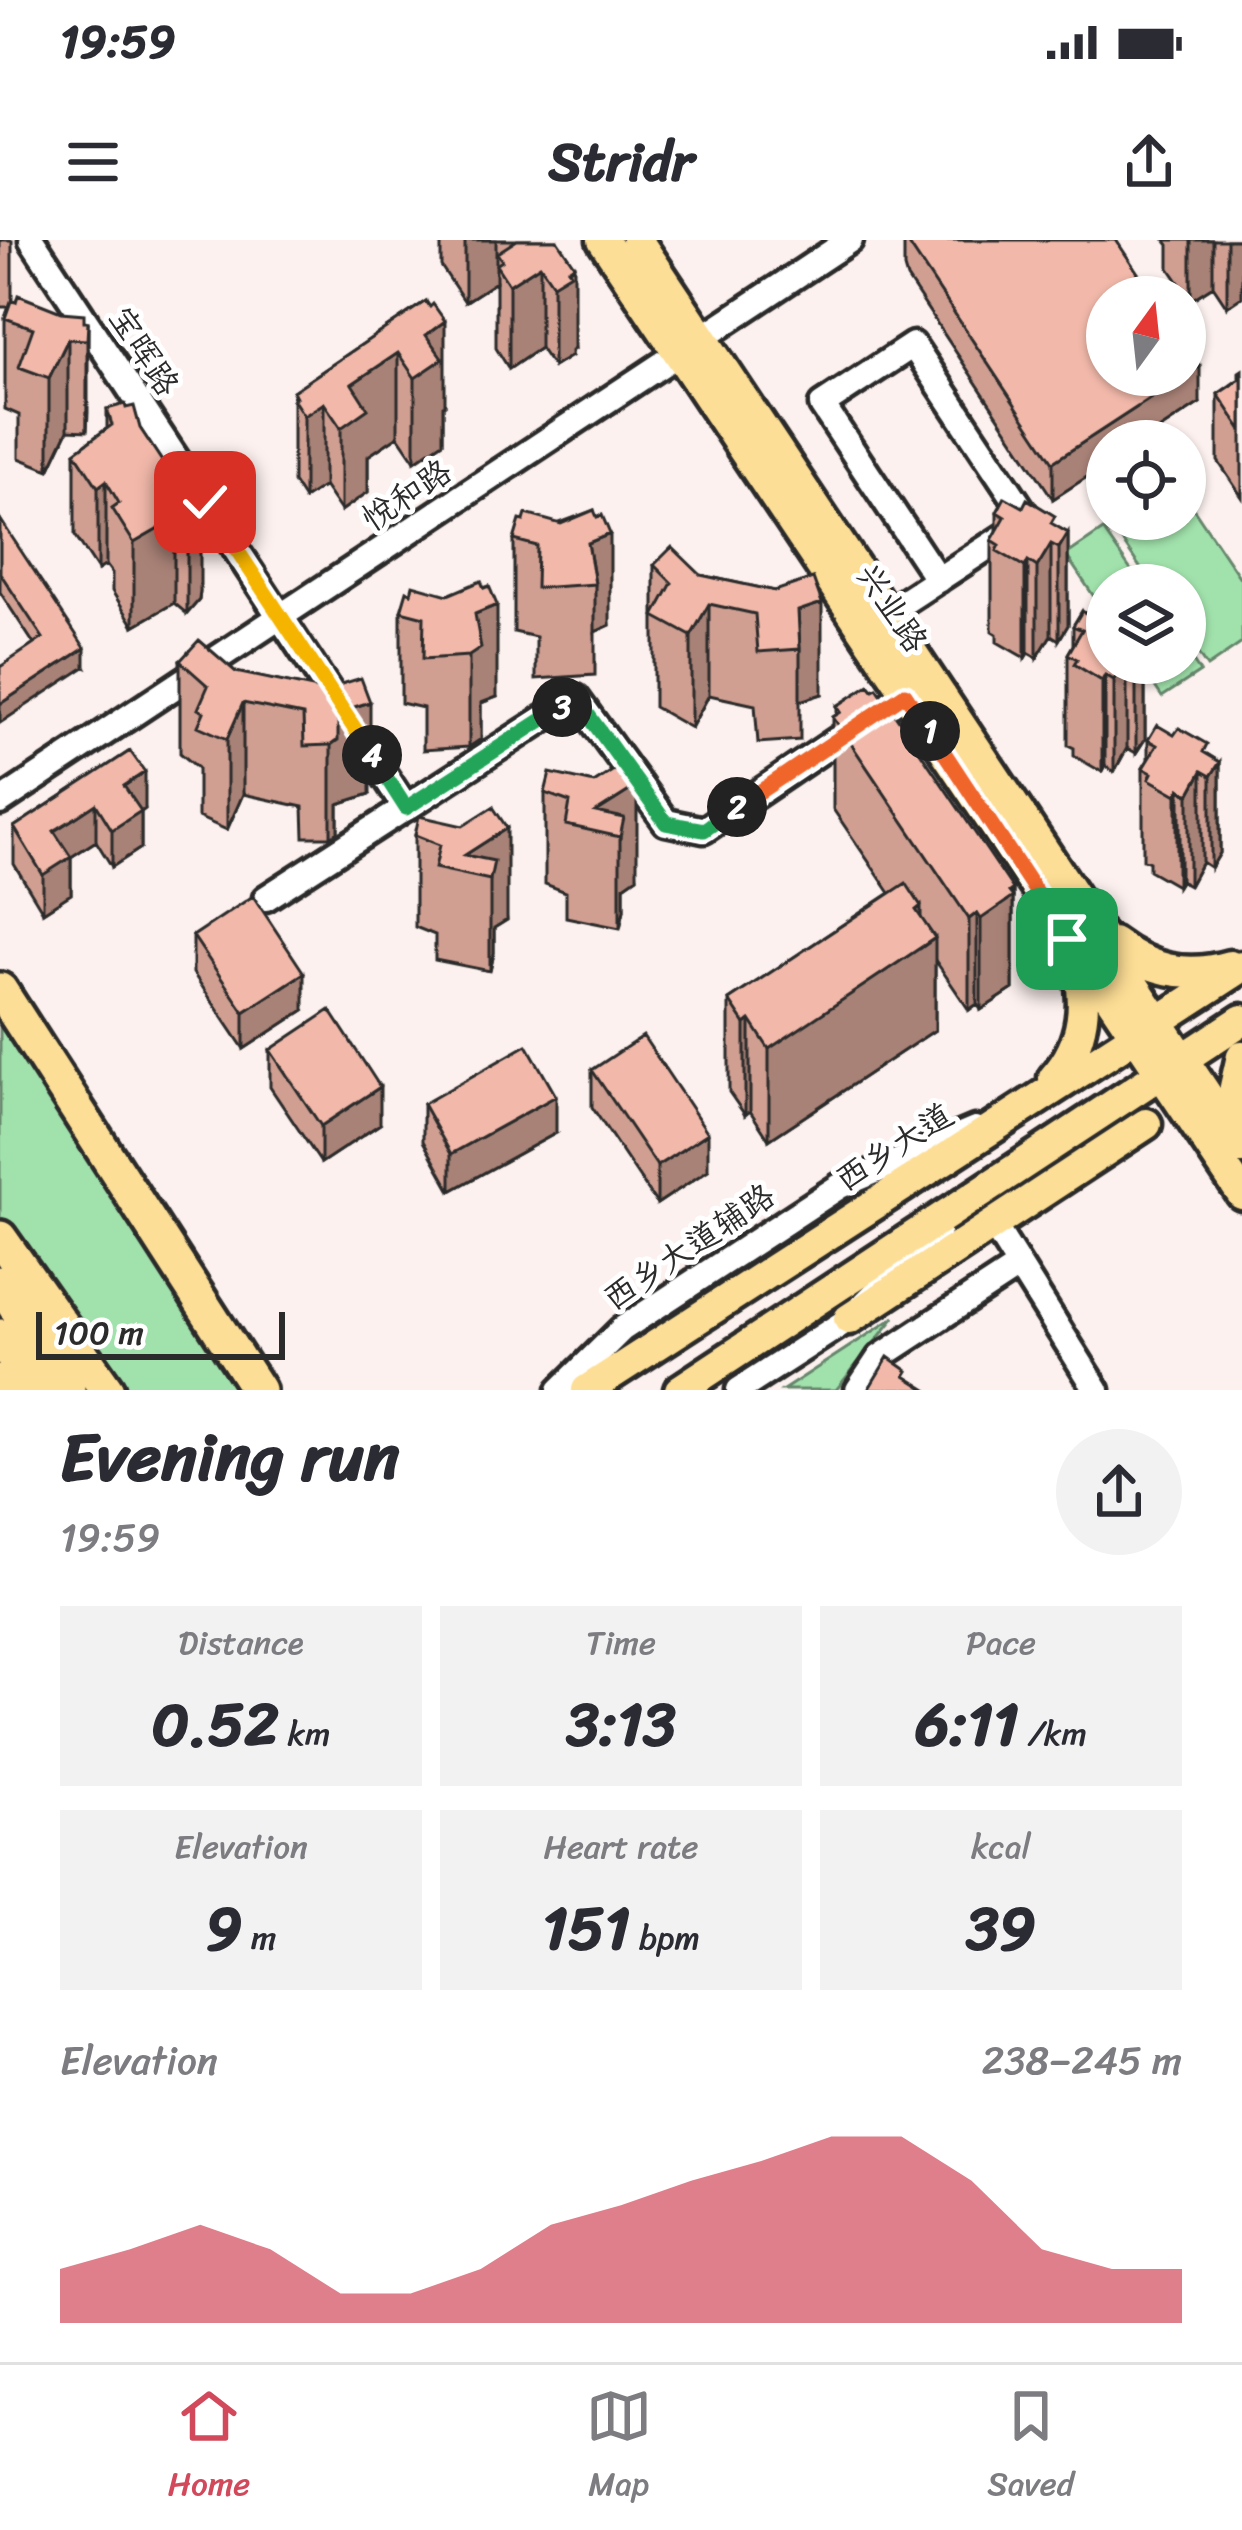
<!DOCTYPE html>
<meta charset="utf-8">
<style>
:root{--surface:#fff;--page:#f2f2f3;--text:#2b2b33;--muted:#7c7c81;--line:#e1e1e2;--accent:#d1495b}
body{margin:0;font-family:Sriracha,"LXGW WenKai TC",sans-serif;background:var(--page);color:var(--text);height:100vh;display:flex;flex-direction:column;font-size:45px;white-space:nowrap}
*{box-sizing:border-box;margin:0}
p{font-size:39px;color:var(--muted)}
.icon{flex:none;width:66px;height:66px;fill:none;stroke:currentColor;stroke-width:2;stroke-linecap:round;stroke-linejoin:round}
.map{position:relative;height:1150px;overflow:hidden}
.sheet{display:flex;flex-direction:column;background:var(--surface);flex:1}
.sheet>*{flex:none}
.needle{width:78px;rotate:15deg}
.controls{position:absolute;left:1086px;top:36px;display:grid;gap:24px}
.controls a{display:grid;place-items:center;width:120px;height:120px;border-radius:50%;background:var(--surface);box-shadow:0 3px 9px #0004;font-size:60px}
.scale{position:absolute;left:36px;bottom:30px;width:249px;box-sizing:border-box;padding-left:12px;border:6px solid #2b2b2b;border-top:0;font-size:33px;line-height:42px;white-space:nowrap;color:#2b2b2b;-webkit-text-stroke:9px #fff;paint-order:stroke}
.pin{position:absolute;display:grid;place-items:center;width:102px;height:102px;color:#fff;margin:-51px;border-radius:24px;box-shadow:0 6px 18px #0006}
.km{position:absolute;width:60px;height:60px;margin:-30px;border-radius:50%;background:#222;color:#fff;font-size:33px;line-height:60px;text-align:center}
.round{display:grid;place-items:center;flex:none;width:126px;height:126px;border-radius:63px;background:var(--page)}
.headline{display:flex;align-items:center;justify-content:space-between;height:204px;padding:0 60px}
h1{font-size:66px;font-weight:800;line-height:90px}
.metrics{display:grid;grid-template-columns:repeat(3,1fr);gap:18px;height:204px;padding:12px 60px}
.metrics div{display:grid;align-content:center;border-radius:0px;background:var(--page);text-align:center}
.metrics b{font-size:60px;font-weight:800}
.metrics small{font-size:33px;font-weight:400}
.metrics p{font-size:33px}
.chart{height:336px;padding:24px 60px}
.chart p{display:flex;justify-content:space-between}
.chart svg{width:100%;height:216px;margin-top:12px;fill:var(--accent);opacity:.7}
.status{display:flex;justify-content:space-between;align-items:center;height:84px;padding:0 60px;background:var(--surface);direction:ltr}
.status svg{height:33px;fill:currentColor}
header{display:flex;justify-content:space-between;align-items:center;height:156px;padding:0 60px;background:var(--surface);font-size:54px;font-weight:800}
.tab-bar{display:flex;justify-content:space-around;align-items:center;height:168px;border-top:3px solid var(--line);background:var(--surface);font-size:33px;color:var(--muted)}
.tab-bar a{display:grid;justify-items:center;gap:6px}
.tab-bar .on{color:var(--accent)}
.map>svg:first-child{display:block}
.green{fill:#a1e2ac;stroke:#66866c;stroke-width:3}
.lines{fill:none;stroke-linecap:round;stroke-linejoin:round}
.minor-casing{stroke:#2b2b2b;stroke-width:33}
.major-casing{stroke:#2b2b2b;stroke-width:39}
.highway-casing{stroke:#2b2b2b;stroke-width:42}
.minor{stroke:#fff;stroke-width:24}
.major{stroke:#fdde96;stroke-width:30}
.highway{stroke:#fdde96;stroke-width:33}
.wall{fill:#d09f92;stroke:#2b2b2b;stroke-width:3}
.shaded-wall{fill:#a98277;stroke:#2b2b2b;stroke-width:3}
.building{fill:#f2b9aa;stroke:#2b2b2b;stroke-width:3}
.split-1-casing{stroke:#fff;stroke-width:24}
.split-2-casing{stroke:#fff;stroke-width:24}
.split-3-casing{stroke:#fff;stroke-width:24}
.split-4-casing{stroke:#fff;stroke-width:24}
.split-5-casing{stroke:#fff;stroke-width:24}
.split-6-casing{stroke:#fff;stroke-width:24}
.split-1{stroke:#f0652b;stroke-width:15}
.split-2{stroke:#f0652b;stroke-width:15}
.split-3{stroke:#22a559;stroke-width:15}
.split-4{stroke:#22a559;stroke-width:15}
.split-5{stroke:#f5b400;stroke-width:15}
.split-6{stroke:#f5b400;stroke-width:15}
.labels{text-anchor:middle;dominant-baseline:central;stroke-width:10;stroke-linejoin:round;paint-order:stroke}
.street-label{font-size:33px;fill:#2b2b2b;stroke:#fff}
</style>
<div class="status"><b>19:59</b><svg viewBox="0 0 49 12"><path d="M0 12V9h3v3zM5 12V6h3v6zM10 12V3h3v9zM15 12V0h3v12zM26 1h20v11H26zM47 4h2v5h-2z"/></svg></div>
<header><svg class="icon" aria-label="menu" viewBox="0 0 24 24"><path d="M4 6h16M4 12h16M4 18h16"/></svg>Stridr<svg class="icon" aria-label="share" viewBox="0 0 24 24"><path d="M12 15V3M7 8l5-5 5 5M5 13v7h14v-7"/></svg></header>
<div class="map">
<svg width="1242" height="1150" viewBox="0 0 1242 1150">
<rect width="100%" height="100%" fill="#fcf1ee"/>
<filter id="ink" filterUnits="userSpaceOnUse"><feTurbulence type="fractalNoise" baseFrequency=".00833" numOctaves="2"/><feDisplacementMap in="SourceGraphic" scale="24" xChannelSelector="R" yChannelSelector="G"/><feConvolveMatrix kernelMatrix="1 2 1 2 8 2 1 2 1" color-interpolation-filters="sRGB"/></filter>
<g filter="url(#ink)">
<path class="green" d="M 1185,256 L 1242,341 L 1242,403 L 1207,427 L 1185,395 L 1185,345 L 1152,345 L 1111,285 L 1121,279 L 1185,279 Z
M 1103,290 L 1141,345 L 1107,345 L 1107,376 L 1066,315 Z
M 1185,409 L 1200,432 L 1162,457 L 1139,423 L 1185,423 Z
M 0,780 L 240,1150 L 58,1150 L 0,1059 Z
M 895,1077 L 836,1150 L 783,1150 Z"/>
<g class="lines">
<defs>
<path id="minor" d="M 32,0 L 406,568
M 887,373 L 1029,280 L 913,105 L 822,165 L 938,340
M 0,562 L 850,0
M 266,658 L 576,458 L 666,582 L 704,590 L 905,454
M 993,984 L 1097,1150
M 560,1150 L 622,1089 L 840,946 L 975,889
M 739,1150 L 849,1079 L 938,991
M 858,1150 L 880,1117 L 1019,1026"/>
<path id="major" d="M 603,0 L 1242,954
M 637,0 L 1242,908
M 1113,703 C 1149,730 1186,739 1230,726
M 1242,816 L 1235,847 L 1242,897
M 1054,838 C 1085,803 1090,759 1074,715
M 849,1079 L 1146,884
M 587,1150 L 1242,727
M 680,1150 L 1242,780"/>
<path id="highway" d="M 0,750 L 258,1150
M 0,998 L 107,1150
M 0,1043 L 68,1150
M 0,1096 L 35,1150
M 0,1141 L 6,1150"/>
</defs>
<use href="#minor" class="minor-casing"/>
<use href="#major" class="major-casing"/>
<use href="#highway" class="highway-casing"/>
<use href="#minor" class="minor"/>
<use href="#major" class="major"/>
<use href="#highway" class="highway"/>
</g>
<path class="wall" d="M 0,0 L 12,0 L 12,61 L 88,82 L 87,191 L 68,190 L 49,230 L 19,218 L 19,175 L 5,169 L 5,78 L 9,67 L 0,67 Z
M 441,0 L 557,0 L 574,109 L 571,111 L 571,116 L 553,127 L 540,108 L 509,129 L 496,108 L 496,42 L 465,62 L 441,26 Z
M 904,0 L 1116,0 L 1200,163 L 1053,259 L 907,38 L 904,28 Z
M 1165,0 L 1242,0 L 1227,67 L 1213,46 L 1191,60 L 1169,28 L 1169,5 Z
M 426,61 L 445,165 L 443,166 L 443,202 L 415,221 L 398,196 L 368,216 L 368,252 L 341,271 L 324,246 L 304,259 L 293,242 L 293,151 Z
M 1242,130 L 1242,257 L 1218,221 L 1218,154 L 1239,139 L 1239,132 Z
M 126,168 L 183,253 L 200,351 L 199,360 L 187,374 L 174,363 L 134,386 L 112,351 L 112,333 L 106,325 L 98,330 L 75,295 L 75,212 L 107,188 L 107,169 Z
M 594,270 L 610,385 L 595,392 L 595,435 L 536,439 L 536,397 L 514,392 L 514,300 Z
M 997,272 L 1055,286 L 1068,293 L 1068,385 L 1059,400 L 1051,395 L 1037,418 L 1028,413 L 1025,418 L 997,402 L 997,394 L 992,391 L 992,300 L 997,291 Z
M 0,279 L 85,427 L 34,404 L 0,352 Z
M 654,325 L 775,351 L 822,454 L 800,461 L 800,500 L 758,503 L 755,465 L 709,455 L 691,488 L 654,467 Z
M 448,355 L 497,457 L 481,463 L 481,499 L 469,507 L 423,510 L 423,468 L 401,463 L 401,371 Z
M 1082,371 L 1107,423 L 1145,423 L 1145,499 L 1136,513 L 1127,508 L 1114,532 L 1105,526 L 1102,532 L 1074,516 L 1074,508 L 1068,505 L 1068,414 L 1073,405 L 1073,386 Z
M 180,421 L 322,450 L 370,554 L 338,564 L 338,592 L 331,597 L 304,597 L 303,567 L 243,554 L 227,590 L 198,577 L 198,528 L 180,513 Z
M 837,466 L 1013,649 L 1013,749 L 981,770 L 977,764 L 969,770 L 935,720 L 935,790 L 769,900 L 750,871 L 745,875 L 729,852 L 729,760 L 890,653 L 833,569 L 833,477 L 837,474 Z
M 1148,500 L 1207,514 L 1220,522 L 1220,613 L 1211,628 L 1202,622 L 1189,646 L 1180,641 L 1177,646 L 1149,630 L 1149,622 L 1143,619 L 1143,528 L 1148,520 Z
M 130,511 L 145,569 L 141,572 L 141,608 L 112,627 L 96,601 L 71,617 L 71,654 L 43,672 L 14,624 L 14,587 Z
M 623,524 L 637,637 L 624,646 L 624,670 L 620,688 L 566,677 L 566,652 L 545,644 L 545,553 L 594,543 Z
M 493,567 L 507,680 L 494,688 L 494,713 L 490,731 L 435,720 L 435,695 L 415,687 L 415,595 L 463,586 Z
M 193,696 L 304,770 L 244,809 L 193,733 Z
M 270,810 L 380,884 L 321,923 L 270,847 Z
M 592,830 L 708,930 L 657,964 L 592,867 Z
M 423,864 L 556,893 L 451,951 L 423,901 Z"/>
<path class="shaded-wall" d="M 465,0 L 496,0 L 496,42 L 465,62 Z
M 1191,0 L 1213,0 L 1213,46 L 1191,60 Z
M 1227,0 L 1242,0 L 1242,57 L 1227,67 Z
M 540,25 L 540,108 L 509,129 L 509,45 Z
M 574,25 L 574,109 L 571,111 L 571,116 L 553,127 L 553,44 Z
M 445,81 L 445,165 L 443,166 L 443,202 L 415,221 L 415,138 L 426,95 Z
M 88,82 L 88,173 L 87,191 L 87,100 Z
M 68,99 L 68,190 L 49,230 L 49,138 Z
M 398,113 L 398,196 L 368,216 L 368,252 L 341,271 L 341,188 L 352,144 Z
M 1200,126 L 1200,163 L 1142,201 L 1107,201 L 1107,224 L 1053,259 L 1053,222 Z
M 324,163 L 324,246 L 304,259 L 304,176 Z
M 106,241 L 106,325 L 98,330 L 98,247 Z
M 200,268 L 200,351 L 199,360 L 187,374 L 187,291 Z
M 174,280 L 174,363 L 134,386 L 134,303 Z
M 1068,293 L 1068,385 L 1059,400 L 1059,308 Z
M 610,294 L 610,385 L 595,392 L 595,344 L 588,303 Z
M 1051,304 L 1051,395 L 1037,418 L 1037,327 Z
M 1028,321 L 1028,413 L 1025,418 L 1025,327 Z
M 822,363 L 822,454 L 800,461 L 800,409 L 798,371 Z
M 709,364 L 709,455 L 691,488 L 691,396 Z
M 497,365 L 497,457 L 481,463 L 481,499 L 469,507 L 469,416 L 475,374 Z
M 85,408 L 85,427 L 0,483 L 0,464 Z
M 1124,423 L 1127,423 L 1127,508 L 1114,532 L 1114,440 Z
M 1136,423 L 1145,423 L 1145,499 L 1136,513 Z
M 1105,435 L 1105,526 L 1102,532 L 1102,441 Z
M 370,462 L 370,554 L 338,564 L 338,592 L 331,597 L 331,505 L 338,472 Z
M 243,463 L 243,554 L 227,590 L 227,499 Z
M 1220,522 L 1220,613 L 1211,628 L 1211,536 Z
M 1202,531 L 1202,622 L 1189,646 L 1189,555 Z
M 145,532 L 145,569 L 141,572 L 141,608 L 112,627 L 112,590 L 124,546 Z
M 637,546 L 637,637 L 624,646 L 624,670 L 620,688 L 620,597 L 596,572 Z
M 1180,549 L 1180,641 L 1177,646 L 1177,555 Z
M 96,564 L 96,601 L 71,617 L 71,654 L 43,672 L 43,635 L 54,591 Z
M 507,588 L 507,680 L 494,688 L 494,713 L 490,731 L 490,640 L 465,615 Z
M 1013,649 L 1013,749 L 981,770 L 981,679 Z
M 921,666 L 921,708 L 935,698 L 935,790 L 769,900 L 769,809 Z
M 977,673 L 977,764 L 969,770 L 969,679 Z
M 304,733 L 304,770 L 244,809 L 244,772 Z
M 750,780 L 750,871 L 745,875 L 745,784 Z
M 380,847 L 380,884 L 321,923 L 321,886 Z
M 556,856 L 556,893 L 451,951 L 451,914 Z
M 708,893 L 708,930 L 657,964 L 657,926 Z"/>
<path class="building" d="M 517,0 L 557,0 L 574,25 L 568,29 L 571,33 L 553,44 L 540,25 L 509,45 L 496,25 L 502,21 L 497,13 Z
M 906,0 L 1116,0 L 1154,57 L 1107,57 L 1107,135 L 1185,135 L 1185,104 L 1200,126 L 1053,222 Z
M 18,55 L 61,72 L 84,74 L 84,82 L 88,82 L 87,100 L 68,99 L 49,138 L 19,127 L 33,88 L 5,78 L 11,61 L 16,62 Z
M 426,61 L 430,67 L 433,64 L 445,81 L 426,95 L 443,119 L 415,138 L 398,113 L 352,144 L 368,169 L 341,188 L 324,163 L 304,176 L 293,159 L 296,157 L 293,151 Z
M 1242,138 L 1242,190 L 1218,154 Z
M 125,164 L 126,168 L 134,166 L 140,188 L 183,253 L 200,268 L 195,274 L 199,277 L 187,291 L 174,280 L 134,303 L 112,268 L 119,263 L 106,241 L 98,247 L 75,212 L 112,185 L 107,169 Z
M 1005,257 L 1023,267 L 1027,259 L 1055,276 L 1051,283 L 1068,293 L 1059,308 L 1051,304 L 1037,327 L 1028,321 L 1025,327 L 997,311 L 1000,305 L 992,300 L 1005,277 L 997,272 Z
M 594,270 L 597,277 L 602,275 L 610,294 L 588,303 L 595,344 L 536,348 L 537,306 L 514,300 L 520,280 L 524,281 L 526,274 L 561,284 Z
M 0,279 L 85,408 L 0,464 L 0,427 L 43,398 L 0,333 Z
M 672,307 L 701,335 L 775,351 L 813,338 L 822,363 L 798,371 L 800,409 L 758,412 L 755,374 L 709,364 L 691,396 L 654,376 L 672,343 L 654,325 Z
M 481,341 L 484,348 L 489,346 L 497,365 L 475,374 L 481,408 L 469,416 L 423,419 L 424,377 L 401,371 L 407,351 L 411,353 L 413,345 L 448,355 Z
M 1082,371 L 1099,381 L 1104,373 L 1107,375 L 1107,423 L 1124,423 L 1114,440 L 1105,435 L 1102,441 L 1074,424 L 1077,419 L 1068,414 L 1082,390 L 1073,386 Z
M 199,400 L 236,432 L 322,450 L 361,438 L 370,462 L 338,472 L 338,500 L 331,505 L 304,506 L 303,475 L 243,463 L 227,499 L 198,486 L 204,472 L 198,469 L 208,446 L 180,421 Z
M 869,445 L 873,450 L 877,448 L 1013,649 L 1009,652 L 1013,657 L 981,679 L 977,673 L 969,679 L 833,477 L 841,472 L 837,466 Z
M 1157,485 L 1174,495 L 1179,488 L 1207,504 L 1203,512 L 1220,522 L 1211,536 L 1202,531 L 1189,555 L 1180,549 L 1177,555 L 1149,539 L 1152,533 L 1143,528 L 1157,505 L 1148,500 Z
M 130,511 L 145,532 L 124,546 L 141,571 L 112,590 L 96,564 L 75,578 L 54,591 L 71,617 L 43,635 L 14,587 Z
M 623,524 L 637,546 L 596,572 L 624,578 L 620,597 L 566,585 L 570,562 L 545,553 L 550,533 L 594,543 Z
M 493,567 L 507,588 L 465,615 L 494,621 L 490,640 L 435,628 L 440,605 L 415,595 L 419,576 L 463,586 Z
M 906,643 L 921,666 L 916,670 L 935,698 L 769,809 L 750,780 L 745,784 L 729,760 Z
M 253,656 L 304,733 L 244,772 L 193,696 Z
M 330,770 L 380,847 L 321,886 L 270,810 Z
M 643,796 L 708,893 L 657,926 L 592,830 Z
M 527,805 L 556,856 L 451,914 L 423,864 Z
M 888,1117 L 908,1131 L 905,1136 L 927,1150 L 868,1150 Z"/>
</g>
<g class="lines" filter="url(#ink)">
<defs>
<path id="split-1" d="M 930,491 L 1067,699"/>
<path id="split-2" d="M 737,567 L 905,454 L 930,491"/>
<path id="split-3" d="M 562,467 L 576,458 L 666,583 L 704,590 L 737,567"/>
<path id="split-4" d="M 372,515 L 406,568 L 562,467"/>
<path id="split-5" d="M 235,307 L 372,515"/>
<path id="split-6" d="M 205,262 L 235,307"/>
</defs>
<use href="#split-1" class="split-1-casing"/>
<use href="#split-2" class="split-2-casing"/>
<use href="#split-3" class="split-3-casing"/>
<use href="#split-4" class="split-4-casing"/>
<use href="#split-5" class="split-5-casing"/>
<use href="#split-6" class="split-6-casing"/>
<use href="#split-1" class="split-1"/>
<use href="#split-2" class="split-2"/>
<use href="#split-3" class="split-3"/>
<use href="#split-4" class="split-4"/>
<use href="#split-5" class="split-5"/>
<use href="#split-6" class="split-6"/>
</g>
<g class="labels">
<g class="street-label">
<text transform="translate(144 111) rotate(57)">宝晖路</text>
<text transform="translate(407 255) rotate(-34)">悦和路</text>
<text transform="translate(892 368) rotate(56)">兴业路</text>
<text transform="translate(894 907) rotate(-33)">西乡大道</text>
<text transform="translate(689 1007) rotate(-34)">西乡大道辅路</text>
</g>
</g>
</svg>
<div class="controls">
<a><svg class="needle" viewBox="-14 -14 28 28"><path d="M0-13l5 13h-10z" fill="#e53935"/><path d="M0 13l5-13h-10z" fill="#7c7c81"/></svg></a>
<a><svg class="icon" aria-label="locate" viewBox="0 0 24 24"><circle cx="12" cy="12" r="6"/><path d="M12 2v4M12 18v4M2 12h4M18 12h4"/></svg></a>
<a><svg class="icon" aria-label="layers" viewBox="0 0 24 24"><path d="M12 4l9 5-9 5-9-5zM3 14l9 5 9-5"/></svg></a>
</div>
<div class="scale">100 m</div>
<div class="pin" style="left:1067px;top:699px;background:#1e9e55"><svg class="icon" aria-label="arrive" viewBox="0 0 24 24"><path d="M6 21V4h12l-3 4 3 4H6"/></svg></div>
<div class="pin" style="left:205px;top:262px;background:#d93025"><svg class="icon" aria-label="check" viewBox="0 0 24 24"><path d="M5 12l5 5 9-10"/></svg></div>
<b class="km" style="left:930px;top:491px">1</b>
<b class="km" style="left:737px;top:567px">2</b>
<b class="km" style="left:562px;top:467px">3</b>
<b class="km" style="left:372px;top:515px">4</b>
</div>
<section class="sheet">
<div class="headline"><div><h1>Evening run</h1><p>19:59</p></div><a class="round"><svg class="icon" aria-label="share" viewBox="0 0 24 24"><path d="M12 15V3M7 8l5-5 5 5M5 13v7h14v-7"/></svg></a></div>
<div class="metrics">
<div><p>Distance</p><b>0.52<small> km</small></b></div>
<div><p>Time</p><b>3:13</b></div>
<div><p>Pace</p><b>6:11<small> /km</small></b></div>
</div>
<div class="metrics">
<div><p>Elevation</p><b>9<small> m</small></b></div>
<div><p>Heart rate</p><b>151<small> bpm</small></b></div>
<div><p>kcal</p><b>39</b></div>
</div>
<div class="chart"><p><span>Elevation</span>238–245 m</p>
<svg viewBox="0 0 160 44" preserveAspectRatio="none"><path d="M0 44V33L10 29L20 24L30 29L40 38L50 38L60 33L70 24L80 20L90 15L100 11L110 6L120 6L130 15L140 29L150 33L160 33V44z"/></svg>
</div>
</section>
<nav class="tab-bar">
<a class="on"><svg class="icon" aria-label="home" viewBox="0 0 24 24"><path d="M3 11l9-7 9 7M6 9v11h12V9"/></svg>Home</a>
<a><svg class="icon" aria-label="map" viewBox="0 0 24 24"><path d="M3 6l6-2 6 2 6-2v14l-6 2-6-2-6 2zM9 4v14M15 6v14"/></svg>Map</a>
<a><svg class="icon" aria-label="saved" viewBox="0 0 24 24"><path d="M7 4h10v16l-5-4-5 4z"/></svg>Saved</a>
</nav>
